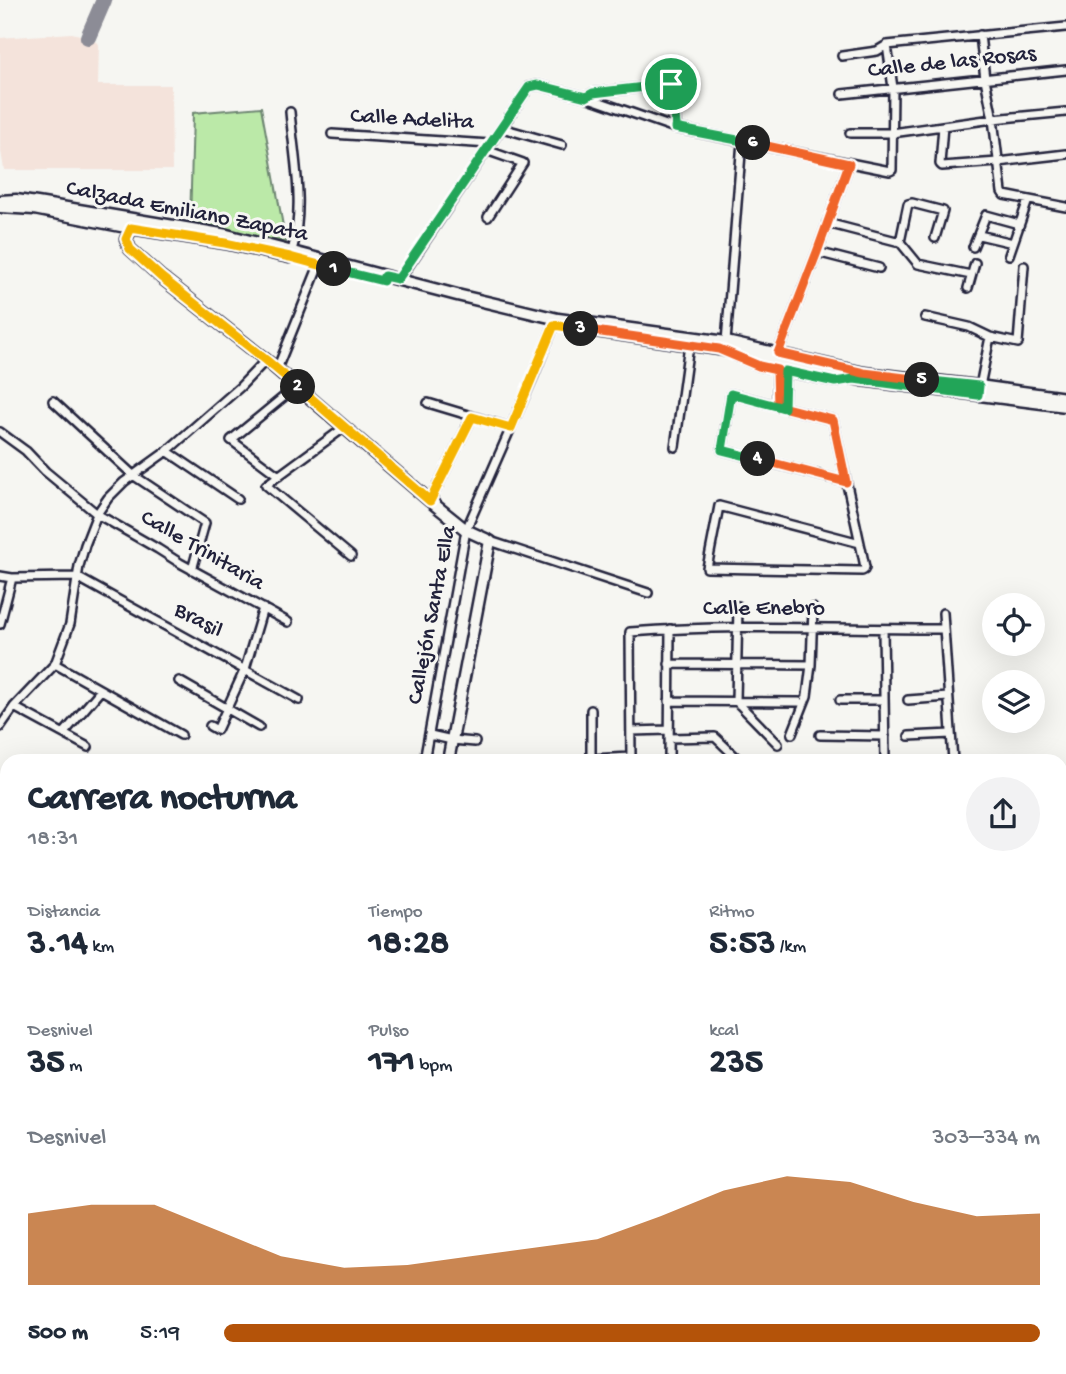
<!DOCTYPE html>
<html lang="es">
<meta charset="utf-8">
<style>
:root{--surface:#fff;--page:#f2f2f3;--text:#1f2937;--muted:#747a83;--accent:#b45309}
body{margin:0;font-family:"Gochi Hand",sans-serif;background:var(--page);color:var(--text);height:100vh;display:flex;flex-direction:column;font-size:26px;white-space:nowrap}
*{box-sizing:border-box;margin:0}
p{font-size:23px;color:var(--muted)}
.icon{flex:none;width:38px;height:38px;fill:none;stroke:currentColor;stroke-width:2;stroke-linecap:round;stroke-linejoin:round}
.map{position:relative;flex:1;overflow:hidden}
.side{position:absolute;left:0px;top:754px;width:1068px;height:621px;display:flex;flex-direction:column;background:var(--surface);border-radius:21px 21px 0 0;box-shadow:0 7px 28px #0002}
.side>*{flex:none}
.buttons{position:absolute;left:982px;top:593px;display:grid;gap:14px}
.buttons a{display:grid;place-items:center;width:63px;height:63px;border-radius:50%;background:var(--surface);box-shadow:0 7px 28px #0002;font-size:35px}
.pin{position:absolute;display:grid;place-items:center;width:60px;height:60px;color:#fff;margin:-30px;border:4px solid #fff;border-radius:50%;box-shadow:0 2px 7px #0007}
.km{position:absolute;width:35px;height:35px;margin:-18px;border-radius:50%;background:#222;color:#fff;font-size:19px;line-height:35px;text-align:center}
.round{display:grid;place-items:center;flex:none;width:74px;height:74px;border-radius:37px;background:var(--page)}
.head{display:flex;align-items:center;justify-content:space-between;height:119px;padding:0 28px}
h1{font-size:38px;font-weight:800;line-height:52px}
.figures{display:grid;grid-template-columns:repeat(3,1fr);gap:10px;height:119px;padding:7px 28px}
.figures div{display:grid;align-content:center}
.figures b{font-size:35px;font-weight:800}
.figures small{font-size:19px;font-weight:400}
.figures p{font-size:19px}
.chart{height:196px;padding:14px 28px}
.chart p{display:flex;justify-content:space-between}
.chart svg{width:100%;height:126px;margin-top:7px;fill:var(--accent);opacity:.7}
ul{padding:0 28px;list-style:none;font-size:23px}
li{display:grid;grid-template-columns:112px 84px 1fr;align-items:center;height:52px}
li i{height:18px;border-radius:9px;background:var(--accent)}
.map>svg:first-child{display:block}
.built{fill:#f4e3db}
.green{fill:#bbe9a8;stroke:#6e8672;stroke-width:2}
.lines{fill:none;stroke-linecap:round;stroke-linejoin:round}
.taxiway{stroke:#8c8c96;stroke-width:16}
.street-casing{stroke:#22223b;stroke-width:12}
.secondary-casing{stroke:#22223b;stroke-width:15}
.street{stroke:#f6f6f2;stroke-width:7}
.secondary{stroke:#f6f6f2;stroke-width:10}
.split-1-casing{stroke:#fff;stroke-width:14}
.split-2-casing{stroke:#fff;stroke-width:14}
.split-3-casing{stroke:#fff;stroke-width:14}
.split-4-casing{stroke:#fff;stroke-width:14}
.split-5-casing{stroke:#fff;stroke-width:14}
.split-6-casing{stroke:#fff;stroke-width:14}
.split-7-casing{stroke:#fff;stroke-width:14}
.split-1{stroke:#22a559;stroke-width:9}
.split-2{stroke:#f5b400;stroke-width:9}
.split-3{stroke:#f5b400;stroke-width:9}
.split-4{stroke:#f0652b;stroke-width:9}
.split-5{stroke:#22a559;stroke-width:9}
.split-6{stroke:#f0652b;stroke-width:9}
.split-7{stroke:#22a559;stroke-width:9}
.labels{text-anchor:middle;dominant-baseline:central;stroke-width:6;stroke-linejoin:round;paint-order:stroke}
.street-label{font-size:23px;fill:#22223b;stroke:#f6f6f2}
</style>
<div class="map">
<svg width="1066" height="1374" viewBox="0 0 1066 1374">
<rect width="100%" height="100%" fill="#f6f6f2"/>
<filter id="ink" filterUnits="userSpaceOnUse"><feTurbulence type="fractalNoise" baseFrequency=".0143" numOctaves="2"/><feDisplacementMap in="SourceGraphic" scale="14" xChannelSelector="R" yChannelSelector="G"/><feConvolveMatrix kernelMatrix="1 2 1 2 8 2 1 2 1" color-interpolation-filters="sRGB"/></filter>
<g filter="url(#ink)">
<path class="built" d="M 72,33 L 88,37 L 99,44 L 98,85 L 171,85 L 172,170 L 4,170 L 0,145 L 0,38 Z"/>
<path class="green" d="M 261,107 L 286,242 L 190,225 L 193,113 Z
M 0,1274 L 7,1274 L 7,1368 L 252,1368 L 271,1374 L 0,1374 Z
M 412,1369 L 655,1368 L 655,1369 L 654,1374 L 406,1374 Z"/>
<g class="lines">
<path class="taxiway" d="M 88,37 L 104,0"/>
<defs>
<path id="street" d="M 980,35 L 985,79 L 993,119 L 1002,192 L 1004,195 L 1066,207
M 842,56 L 877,51 L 887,45 L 1066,27
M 669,69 L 676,123 L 675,128
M 842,94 L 1066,70
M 586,97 L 593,93 L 671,84
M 290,112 C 294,157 305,207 292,251
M 943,126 L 940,164 L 942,166 L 998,162 L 1066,154
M 502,128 L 562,145
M 850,133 L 892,133 L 993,119 L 1066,112
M 332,134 L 490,144
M 486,150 L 523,163 L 488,217
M 827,223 L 900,242 L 918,264 L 971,275
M 979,235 L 1013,243
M 900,242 L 908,204 L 912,203 L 943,211 L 935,238
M 973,247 L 986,215 L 1019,224
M 817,252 L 879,268
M 1009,255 L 1028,200
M 399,280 L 529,87 L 538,85 L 586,97 L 675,128 L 890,171 L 892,170 L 893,88 L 887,45
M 968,288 L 975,263
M 925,317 L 969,327 L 990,337 L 1018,343 L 1024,266
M 726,342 L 742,141
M 778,353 L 817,252 L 849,164
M 736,356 L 759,366 L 835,382 L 850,379
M 277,369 L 319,265
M 777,370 L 777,406
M 979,391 L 990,337
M 53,401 L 133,475 L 205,523 L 192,570
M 428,403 L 511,428
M 784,407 L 785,371
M 345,427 L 266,485 L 351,556
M 0,432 L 26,451 L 45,471 L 97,514 L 158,549 L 180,563 L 288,622
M 675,447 L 689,345
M 167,451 L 238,499
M 279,476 L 231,440 L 297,386
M 846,482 L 722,450 L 731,394 L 833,420 C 843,469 855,518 865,567 L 864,570 L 862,571 L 707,568 L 719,506 L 860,543
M 430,501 L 472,417
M 490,541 L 648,593
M 0,576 L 12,578 L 77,577 L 299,700
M 738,606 L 736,701 L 778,744
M 943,613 L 953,761
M 0,624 L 12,578
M 883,629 L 885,761
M 55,664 L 181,735
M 669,664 L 811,665
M 179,681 L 259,727
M 840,700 L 883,700
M 908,700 L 948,697
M 669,701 L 799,702
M 14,707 L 88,747
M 591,710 L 591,761
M 210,726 L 217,730 L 245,669 L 263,608
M 0,727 L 14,707 L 55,664 L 70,624 L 79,566 L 85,545 L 97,514 L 108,498 L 124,482 L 167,451 L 240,387 L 266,360
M 631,731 L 669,730
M 64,733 L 101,690
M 792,734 L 807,696 L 811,665 L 813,608
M 430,735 L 452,740 L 475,742
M 820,735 L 885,736
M 909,736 L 951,734
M 669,738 L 715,737 L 740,761
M 592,759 L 631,757
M 424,761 L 466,530 L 534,375 L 554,325
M 631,761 L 630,632 C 735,624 840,629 944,629
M 669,761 L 670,629
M 0,790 L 7,793
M 1060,1075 L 1066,1075
M 1060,1108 L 1066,1109
M 0,1116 L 7,1119
M 1060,1147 L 1066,1147
M 0,1168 L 7,1153
M 1060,1184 L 1066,1184
M 1060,1241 L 1066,1240
M 0,1262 L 7,1245
M 0,1271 L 7,1272
M 1060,1279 L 1066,1279
M 267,1368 L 285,1374
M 312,1374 L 315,1368
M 700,1374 L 701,1368
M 711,1374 L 714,1368
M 791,1374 L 798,1368
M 879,1374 L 885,1368
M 935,1374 L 935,1368
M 999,1374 L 1000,1368"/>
<path id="secondary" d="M 0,201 L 16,200 L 37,203 L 227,235 L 457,295 L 558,319 L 726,342 L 864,373 L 979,386 L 1066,398
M 0,207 L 34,209 L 131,228 L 225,243 L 289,257
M 134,223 L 126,239 L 130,249 L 161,277 L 266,360 L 430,501 L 466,530 L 490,541 L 448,761
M 589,330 L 719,349 L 862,380 L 1066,406
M 1060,857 L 1066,856"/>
</defs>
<use href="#street" class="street-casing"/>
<use href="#secondary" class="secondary-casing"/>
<use href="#street" class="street"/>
<use href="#secondary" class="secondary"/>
</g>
</g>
<g class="lines" filter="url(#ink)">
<defs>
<path id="split-1" d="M 334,269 L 383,281 L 384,276 L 398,279 L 529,87 L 538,85 L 586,97 L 593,93 L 671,84"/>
<path id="split-2" d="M 298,387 L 266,360 L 161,277 L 130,249 L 126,239 L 131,228 L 225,243 L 290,257 L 334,269"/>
<path id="split-3" d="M 298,387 L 430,501 L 472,417 L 511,428 L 554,325 L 581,329"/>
<path id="split-4" d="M 581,329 L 719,349 L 759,366 L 777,370 L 778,406 L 833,420 L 846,482 L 758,459"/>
<path id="split-5" d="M 758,459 L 722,450 L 731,394 L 784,408 L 785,371 L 835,382 L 854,379 L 978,395 L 979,386 L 922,380"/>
<path id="split-6" d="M 753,143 L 849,164 L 817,252 L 778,353 L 864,373 L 922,380"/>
<path id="split-7" d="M 671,84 L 676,124 L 675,128 L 753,143"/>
</defs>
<use href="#split-1" class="split-1-casing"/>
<use href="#split-2" class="split-2-casing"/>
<use href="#split-3" class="split-3-casing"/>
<use href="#split-4" class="split-4-casing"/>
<use href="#split-5" class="split-5-casing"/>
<use href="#split-6" class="split-6-casing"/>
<use href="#split-7" class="split-7-casing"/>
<use href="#split-1" class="split-1"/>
<use href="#split-2" class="split-2"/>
<use href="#split-3" class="split-3"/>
<use href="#split-4" class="split-4"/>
<use href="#split-5" class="split-5"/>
<use href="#split-6" class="split-6"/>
<use href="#split-7" class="split-7"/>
</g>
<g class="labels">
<g class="street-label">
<text transform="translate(952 63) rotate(-6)">Calle de las Rosas</text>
<text transform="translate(412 120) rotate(3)">Calle Adelita</text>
<text transform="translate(187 212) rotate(11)">Calzada Emiliano Zapata</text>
<text transform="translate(202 551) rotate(30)">Calle Trinitaria</text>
<text x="764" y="609">Calle Enebro</text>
<text transform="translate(433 615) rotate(-79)">Callejón Santa Ella</text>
<text transform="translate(198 621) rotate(28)">Brasil</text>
</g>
</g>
</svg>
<div class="buttons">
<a><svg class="icon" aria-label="locate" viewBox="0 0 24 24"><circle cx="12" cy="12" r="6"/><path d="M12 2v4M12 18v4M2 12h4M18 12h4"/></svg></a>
<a><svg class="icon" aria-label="layers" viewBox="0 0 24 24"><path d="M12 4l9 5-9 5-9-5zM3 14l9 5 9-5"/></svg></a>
</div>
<div class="pin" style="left:671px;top:84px;background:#1e9e55"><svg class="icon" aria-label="arrive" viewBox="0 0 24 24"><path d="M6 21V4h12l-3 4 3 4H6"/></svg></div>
<b class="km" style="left:334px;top:269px">1</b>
<b class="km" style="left:298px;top:387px">2</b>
<b class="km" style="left:581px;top:329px">3</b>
<b class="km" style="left:758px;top:459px">4</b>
<b class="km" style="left:922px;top:380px">5</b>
<b class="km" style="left:753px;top:143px">6</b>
<section class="side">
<div class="head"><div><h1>Carrera nocturna</h1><p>18:31</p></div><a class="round"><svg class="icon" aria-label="share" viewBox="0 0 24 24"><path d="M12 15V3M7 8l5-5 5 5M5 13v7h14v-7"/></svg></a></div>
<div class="figures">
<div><p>Distancia</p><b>3.14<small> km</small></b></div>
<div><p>Tiempo</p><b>18:28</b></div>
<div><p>Ritmo</p><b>5:53<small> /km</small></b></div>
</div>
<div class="figures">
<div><p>Desnivel</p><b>35<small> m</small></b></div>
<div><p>Pulso</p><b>171<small> bpm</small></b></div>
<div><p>kcal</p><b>235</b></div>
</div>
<div class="chart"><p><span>Desnivel</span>303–334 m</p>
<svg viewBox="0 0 160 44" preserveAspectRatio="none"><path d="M0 44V19L10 16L20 16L30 25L40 34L50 38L60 37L70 34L80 31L90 28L100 20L110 11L120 6L130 8L140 15L150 20L160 19V44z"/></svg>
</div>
<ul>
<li><b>500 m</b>5:19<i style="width:100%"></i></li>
</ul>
</section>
</div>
